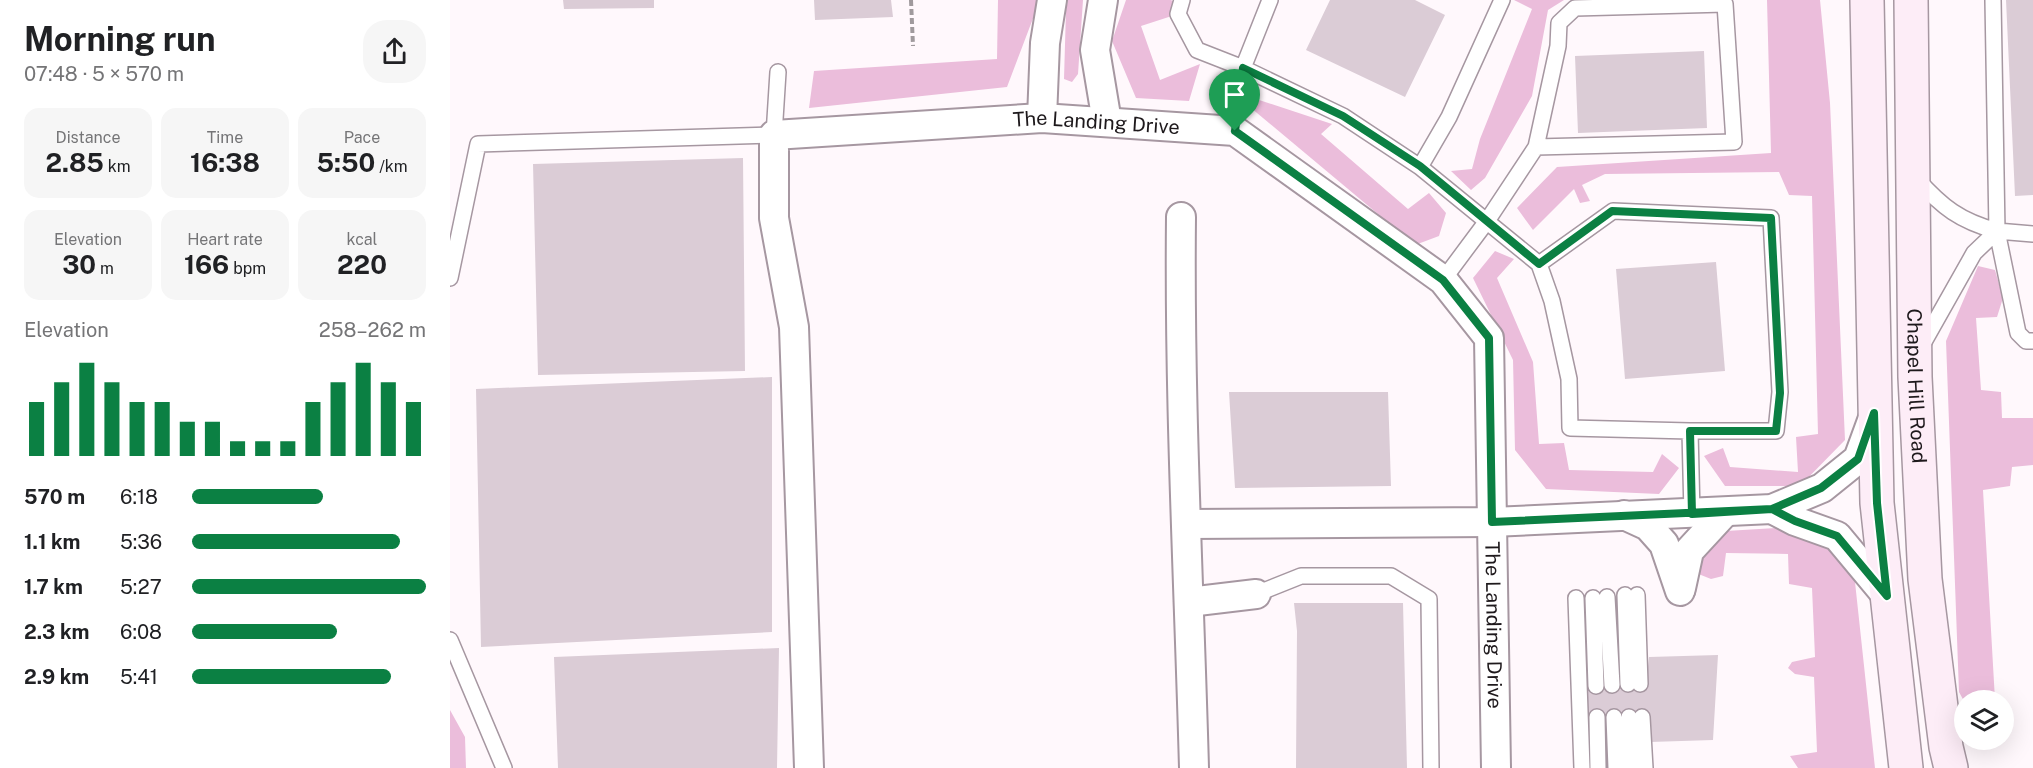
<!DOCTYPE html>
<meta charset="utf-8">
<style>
:root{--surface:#fff;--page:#f6f6f6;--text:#202124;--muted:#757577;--accent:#0b8043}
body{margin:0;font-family:"Public Sans",sans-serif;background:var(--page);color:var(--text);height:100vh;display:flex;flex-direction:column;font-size:22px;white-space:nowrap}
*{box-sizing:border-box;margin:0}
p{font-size:20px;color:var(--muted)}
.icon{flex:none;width:33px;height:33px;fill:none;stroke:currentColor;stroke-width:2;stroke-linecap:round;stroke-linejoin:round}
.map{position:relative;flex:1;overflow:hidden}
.side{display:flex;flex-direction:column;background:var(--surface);width:450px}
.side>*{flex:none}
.fabs{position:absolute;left:1504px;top:690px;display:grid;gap:12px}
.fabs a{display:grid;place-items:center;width:60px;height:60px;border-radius:50%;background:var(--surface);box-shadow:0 6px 24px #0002;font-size:30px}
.pin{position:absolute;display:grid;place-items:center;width:51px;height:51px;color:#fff;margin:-62px -26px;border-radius:50% 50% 50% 0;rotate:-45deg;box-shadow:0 0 6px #0007}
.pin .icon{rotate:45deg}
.round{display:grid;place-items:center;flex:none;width:63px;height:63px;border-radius:24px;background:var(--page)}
.headline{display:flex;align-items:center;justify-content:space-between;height:102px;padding:0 24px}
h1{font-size:33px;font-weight:700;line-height:45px}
.figures{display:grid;grid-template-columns:repeat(3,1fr);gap:9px;height:102px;padding:6px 24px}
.figures div{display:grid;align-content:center;border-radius:15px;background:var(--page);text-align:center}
.figures b{font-size:26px;font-weight:700}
.figures small{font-size:16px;font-weight:400}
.figures p{font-size:16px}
.chart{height:168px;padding:12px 24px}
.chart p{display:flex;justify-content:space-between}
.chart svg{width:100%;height:108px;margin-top:6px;stroke:var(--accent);stroke-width:6}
ul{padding:0 24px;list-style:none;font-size:20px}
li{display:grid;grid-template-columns:96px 72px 1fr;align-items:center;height:45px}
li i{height:15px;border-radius:8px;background:var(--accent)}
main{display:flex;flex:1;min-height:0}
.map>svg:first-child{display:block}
.green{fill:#ebbddb}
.building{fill:#dbccd6}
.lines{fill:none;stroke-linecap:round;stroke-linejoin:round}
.lane-casing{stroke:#a697a1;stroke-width:18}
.street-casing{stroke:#a697a1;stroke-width:32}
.secondary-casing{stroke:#a697a1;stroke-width:36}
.path{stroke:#a09a9d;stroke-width:4;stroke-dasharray:6 3;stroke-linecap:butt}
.lane{stroke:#fff;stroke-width:15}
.street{stroke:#fff;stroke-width:28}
.secondary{stroke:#fdedf7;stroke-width:33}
.route-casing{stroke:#fff;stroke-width:12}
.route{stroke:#0b8043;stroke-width:8}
.labels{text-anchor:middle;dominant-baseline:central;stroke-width:5;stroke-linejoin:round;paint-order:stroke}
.street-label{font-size:20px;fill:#1e191c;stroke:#fff}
</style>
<main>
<section class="side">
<div class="headline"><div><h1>Morning run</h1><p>07:48 · 5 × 570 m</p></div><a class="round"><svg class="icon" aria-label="share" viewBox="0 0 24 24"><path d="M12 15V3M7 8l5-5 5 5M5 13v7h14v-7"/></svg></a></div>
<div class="figures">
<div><p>Distance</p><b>2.85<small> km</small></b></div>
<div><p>Time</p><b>16:38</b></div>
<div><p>Pace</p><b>5:50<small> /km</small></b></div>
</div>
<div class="figures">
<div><p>Elevation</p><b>30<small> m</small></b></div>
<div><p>Heart rate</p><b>166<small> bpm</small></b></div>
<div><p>kcal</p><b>220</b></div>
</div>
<div class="chart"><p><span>Elevation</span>258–262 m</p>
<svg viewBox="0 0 160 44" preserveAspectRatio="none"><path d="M5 44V22M15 44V14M25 44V6M35 44V14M45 44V22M55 44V22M65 44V30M75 44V30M85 44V38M95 44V38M105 44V38M115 44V22M125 44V14M135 44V6M145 44V14M155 44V22"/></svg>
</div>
<ul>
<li><b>570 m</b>6:18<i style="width:56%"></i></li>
<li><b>1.1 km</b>5:36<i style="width:89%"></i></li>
<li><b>1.7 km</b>5:27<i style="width:100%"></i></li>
<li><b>2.3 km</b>6:08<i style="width:62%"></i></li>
<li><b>2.9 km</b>5:41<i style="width:85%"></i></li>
</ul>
</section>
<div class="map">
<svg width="1583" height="768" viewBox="0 0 1583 768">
<rect width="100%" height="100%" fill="#fff8fc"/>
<path class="green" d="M 548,0 L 590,0 L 557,87 L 359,108 L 364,71 L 547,59 Z
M 618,0 L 633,0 L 628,74 L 622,82 L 614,79 L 616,10 Z
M 676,0 L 721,0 L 730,6 L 728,14 L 691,26 L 710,80 L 750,64 L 739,101 L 686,98 L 662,41 Z
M 1064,0 L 1114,0 L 1098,10 L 1082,96 L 1035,178 L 1021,190 L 1001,171 L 1022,169 L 1030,139 L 1082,9 Z
M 1317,0 L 1370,0 L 1380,103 L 1395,440 L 1350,486 L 1275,486 L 1254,456 L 1273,448 L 1280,467 L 1348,472 L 1346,437 L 1368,434 L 1362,196 L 1339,195 L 1329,172 L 1155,174 L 1132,185 L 1140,201 L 1130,203 L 1124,189 L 1083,230 L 1067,208 L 1107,167 L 1321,153 Z
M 806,99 L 882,124 L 871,134 L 958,209 L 979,193 L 996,213 L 989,236 L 965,245 L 801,108 Z
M 1045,251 L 1064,259 L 1047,278 L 1083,362 L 1089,444 L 1114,443 L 1119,470 L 1203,472 L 1212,454 L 1229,468 L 1209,494 L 1096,489 L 1065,450 L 1063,360 L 1023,278 Z
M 1528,266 L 1545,270 L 1553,298 L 1547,317 L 1526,318 L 1531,390 L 1551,392 L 1552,418 L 1583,418 L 1583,465 L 1562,467 L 1560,486 L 1533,490 L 1545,700 L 1515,700 L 1515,703 L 1509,692 L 1496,341 Z
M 1360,526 L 1398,549 L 1405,582 L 1425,768 L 1348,768 L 1340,756 L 1367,752 L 1364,677 L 1345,674 L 1338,668 L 1342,662 L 1365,657 L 1362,588 L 1339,584 L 1338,554 L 1276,553 L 1273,576 L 1261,579 L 1246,573 L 1253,549 L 1276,531 Z
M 0,710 L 15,737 L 16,768 L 0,768 Z"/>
<path class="building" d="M 113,0 L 204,0 L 204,8 L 114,9 Z
M 364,0 L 441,0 L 443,17 L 365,20 Z
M 880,0 L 965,0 L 995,15 L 955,97 L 856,50 Z
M 1556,0 L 1583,0 L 1583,195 L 1565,196 Z
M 1254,51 L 1257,128 L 1128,133 L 1125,56 Z
M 293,158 L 295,371 L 88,375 L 83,164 Z
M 1266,262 L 1275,371 L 1175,379 L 1166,269 Z
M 322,377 L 322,632 L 31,647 L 26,389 Z
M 779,392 L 938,392 L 941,486 L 785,488 Z
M 844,603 L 953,603 L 957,768 L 846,768 L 847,631 Z
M 329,648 L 327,768 L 108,768 L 104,657 Z
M 1268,655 L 1263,740 L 1200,742 L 1199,717 L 1137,717 L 1136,686 L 1196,684 L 1199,657 Z"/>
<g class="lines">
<defs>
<path id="lane" d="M 732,0 L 728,14 L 747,50 L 793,68 L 820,0
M 1543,0 L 1547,231 L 1568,333 L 1576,341 L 1583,341
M 785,131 L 793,68 L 893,116 L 970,167 L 1089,264
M 970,167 L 999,117 L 1052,0
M 1467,179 C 1492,207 1510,221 1547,231 L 1524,253 L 1471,347
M 1547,231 L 1583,234
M 0,278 L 28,144 L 324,135 L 328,72
M 993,280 L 1037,221 L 1086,147 L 1284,142 L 1275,4 L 1125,8 L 1109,23 L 1108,46 L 1086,147
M 1240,431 L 1120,428 L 1119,379 L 1102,301 L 1089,264 L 1163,211 L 1321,218 L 1330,392 L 1326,431 L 1240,431 L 1242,514
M 806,594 L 851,576 L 941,576 L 979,599 L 981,768
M 1175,595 L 1178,684
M 1187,595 L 1190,684
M 1157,597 L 1162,685
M 1126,598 L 1132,768
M 1143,598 L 1146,686
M 0,640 L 54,768
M 1147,717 L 1148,768
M 1164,717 L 1166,768
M 1179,717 L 1180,768
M 1192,717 L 1195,768"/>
<g id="street">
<path d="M 653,0 L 645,50 L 657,122"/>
<path d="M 592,118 L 595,43 L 602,0"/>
<path d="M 731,217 C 729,401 739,584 744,768"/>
<path d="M 1322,509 L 1345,521 L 1387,536 L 1437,596"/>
<path d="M 1174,515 L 1198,526 L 1214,544 L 1230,591"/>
<path d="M 737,524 L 1042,522 L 1322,509 L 1372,488 L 1408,459 L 1423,418"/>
<path d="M 1231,588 L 1239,551 L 1275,512"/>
<path d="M 739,602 L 806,594"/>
<path id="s1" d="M 359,768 L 344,327 L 324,218 L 324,135 L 592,118 L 785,131 L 993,280 L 1039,338 L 1046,768"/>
</g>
<g id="secondary">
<path d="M 1417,0 L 1427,503 L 1456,768"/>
<path id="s2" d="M 1461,0 L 1465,377 L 1475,579 L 1496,747 L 1501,768"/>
</g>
</defs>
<use href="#lane" class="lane-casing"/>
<use href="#street" class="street-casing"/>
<use href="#secondary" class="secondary-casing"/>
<path class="path" d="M 461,0 L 463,46"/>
<use href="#lane" class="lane"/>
<use href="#street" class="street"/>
<use href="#secondary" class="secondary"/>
</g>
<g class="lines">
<defs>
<path id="route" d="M 785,131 L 993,280 L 1039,338 L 1042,522 L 1322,509 L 1345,521 L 1387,536 L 1437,596 L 1427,503 L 1424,413 L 1408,459 L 1371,488 L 1322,509 L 1242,514 L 1240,431 L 1326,431 L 1330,393 L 1321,218 L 1162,211 L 1089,264 L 970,166 L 893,116 L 793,68 L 785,131"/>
</defs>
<use href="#route" class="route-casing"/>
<use href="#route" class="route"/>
</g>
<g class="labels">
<g class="street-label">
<text stroke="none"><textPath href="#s1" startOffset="958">The Landing Drive</textPath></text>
<text stroke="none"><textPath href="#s2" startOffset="386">Chapel Hill Road</textPath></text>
<text stroke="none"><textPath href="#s1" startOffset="1714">The Landing Drive</textPath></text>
</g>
</g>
</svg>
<div class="fabs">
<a><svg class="icon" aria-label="layers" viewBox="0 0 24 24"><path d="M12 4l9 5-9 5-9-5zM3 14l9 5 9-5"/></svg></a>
</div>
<div class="pin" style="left:785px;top:131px;background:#1e9e55"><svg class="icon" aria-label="arrive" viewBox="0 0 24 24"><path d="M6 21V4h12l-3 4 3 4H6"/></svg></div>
</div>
</main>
